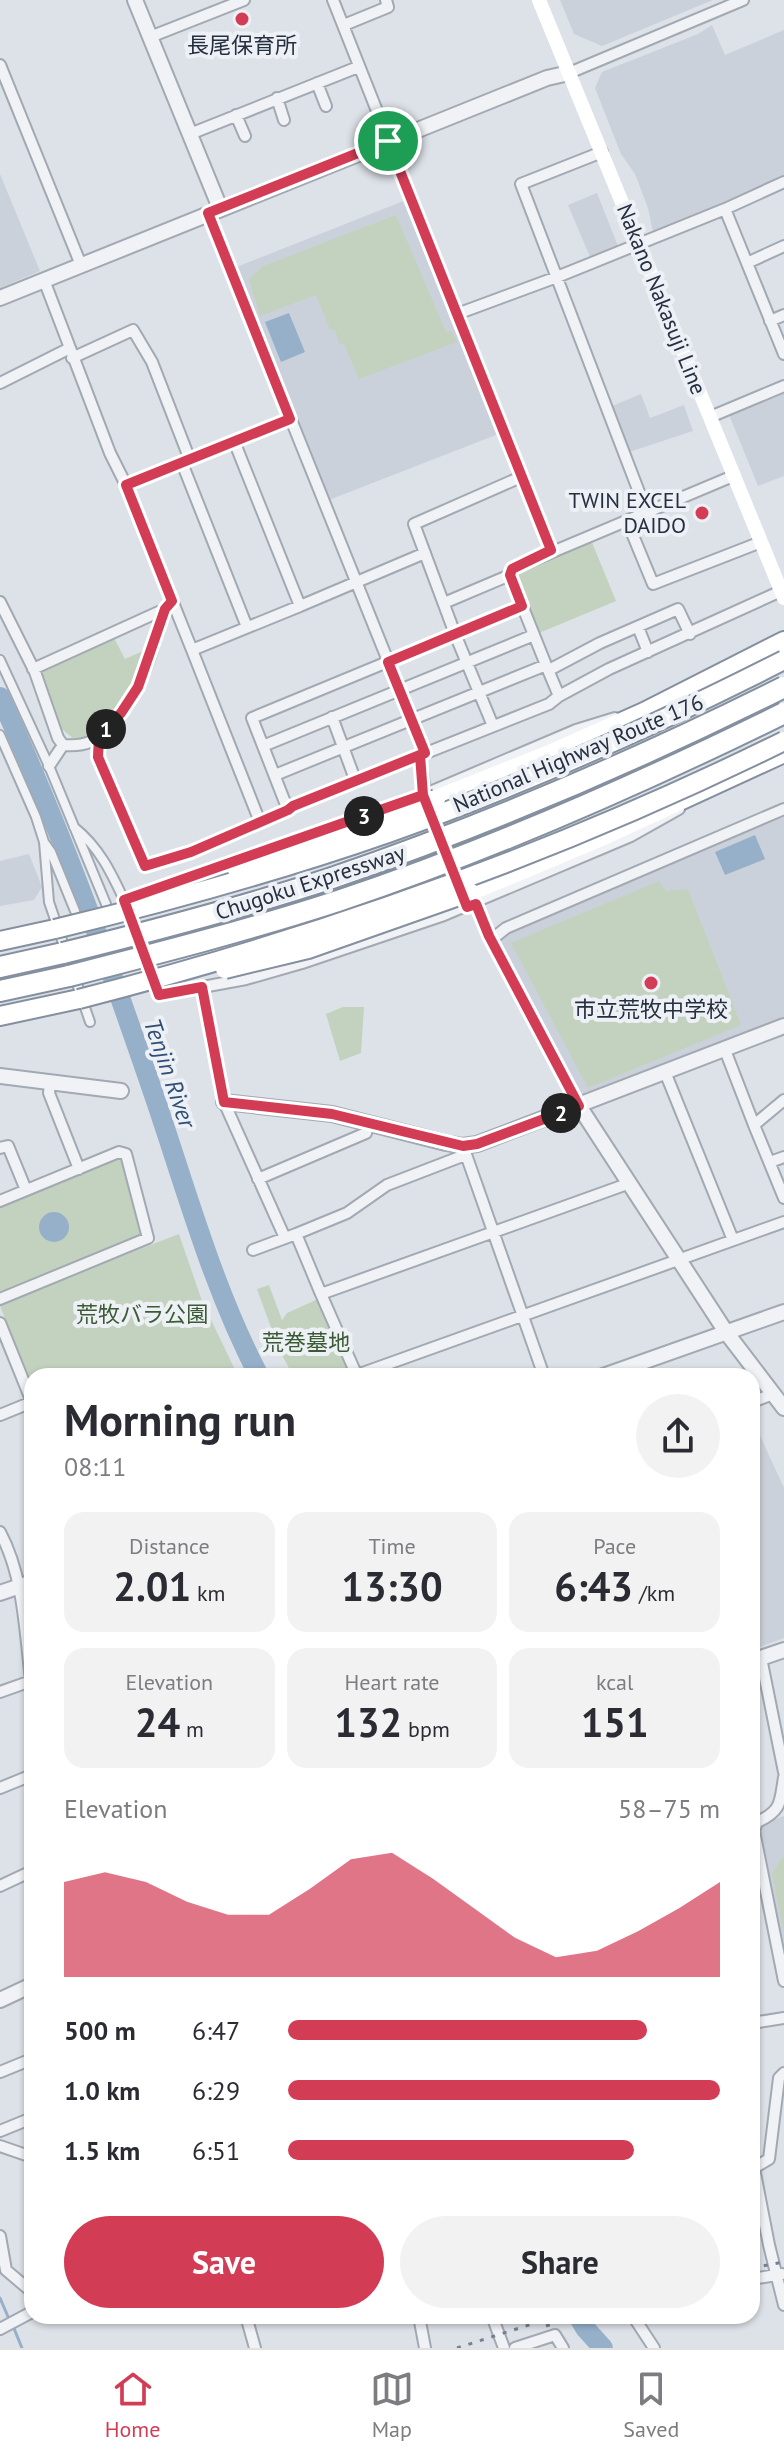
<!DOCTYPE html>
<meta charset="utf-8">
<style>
:root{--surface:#fff;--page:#f2f2f3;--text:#2b2b33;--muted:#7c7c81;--line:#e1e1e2;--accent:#d33c55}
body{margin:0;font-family:"PT Sans","Noto Sans JP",sans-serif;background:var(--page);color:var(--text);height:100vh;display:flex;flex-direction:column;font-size:30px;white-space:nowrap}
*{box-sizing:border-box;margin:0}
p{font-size:26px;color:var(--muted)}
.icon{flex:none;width:44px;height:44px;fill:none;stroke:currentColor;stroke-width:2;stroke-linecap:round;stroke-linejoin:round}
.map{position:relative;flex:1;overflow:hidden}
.panel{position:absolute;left:24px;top:1368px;width:736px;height:956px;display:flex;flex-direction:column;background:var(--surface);border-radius:24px;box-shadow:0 2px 6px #0004}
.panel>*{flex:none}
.pin{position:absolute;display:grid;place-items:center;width:68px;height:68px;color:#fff;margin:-34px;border:4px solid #fff;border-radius:50%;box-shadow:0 2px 8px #0007}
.km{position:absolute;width:40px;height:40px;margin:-20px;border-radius:50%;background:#222;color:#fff;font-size:22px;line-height:40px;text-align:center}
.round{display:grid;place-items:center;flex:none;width:84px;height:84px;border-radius:42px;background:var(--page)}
.overview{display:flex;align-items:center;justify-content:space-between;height:136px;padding:0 40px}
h1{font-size:44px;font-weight:700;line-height:60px}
.stats{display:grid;grid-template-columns:repeat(3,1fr);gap:12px;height:136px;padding:8px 40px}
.stats div{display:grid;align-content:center;border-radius:20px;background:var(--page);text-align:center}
.stats b{font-size:40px;font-weight:700}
.stats small{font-size:22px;font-weight:400}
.stats p{font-size:22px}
.chart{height:224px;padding:16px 40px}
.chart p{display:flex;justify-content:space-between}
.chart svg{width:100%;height:144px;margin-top:8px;fill:var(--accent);opacity:.7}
.primary-button{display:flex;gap:16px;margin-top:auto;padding:16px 40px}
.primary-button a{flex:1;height:92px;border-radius:48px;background:var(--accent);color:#fff;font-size:32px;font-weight:700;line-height:92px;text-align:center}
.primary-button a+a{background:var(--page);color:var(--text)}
ul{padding:0 40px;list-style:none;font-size:26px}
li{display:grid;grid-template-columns:128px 96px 1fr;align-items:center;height:60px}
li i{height:20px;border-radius:10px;background:var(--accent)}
.tabs{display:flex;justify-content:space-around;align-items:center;height:112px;border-top:2px solid var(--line);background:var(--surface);font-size:22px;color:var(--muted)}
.tabs a{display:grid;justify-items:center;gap:4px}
.tabs .on{color:var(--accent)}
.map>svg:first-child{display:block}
.built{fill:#cbd1da}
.green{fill:#c3d2be}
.water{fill:#96b0ca}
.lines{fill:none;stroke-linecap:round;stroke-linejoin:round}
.stream{stroke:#96b0ca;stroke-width:3}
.river{stroke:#96b0ca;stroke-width:20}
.pedestrian-casing{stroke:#a2a9b2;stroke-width:12}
.minor-casing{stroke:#a2a9b2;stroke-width:14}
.tertiary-casing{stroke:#a2a9b2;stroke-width:18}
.trunk-casing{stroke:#848f9f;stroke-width:22}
.motorway-casing{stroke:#848f9f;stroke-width:24}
.pedestrian{stroke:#f0f2f6;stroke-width:8}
.minor{stroke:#f0f2f6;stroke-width:10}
.tertiary{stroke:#f0f2f6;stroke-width:14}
.secondary{stroke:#fff;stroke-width:14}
.trunk{stroke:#fff;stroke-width:18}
.motorway{stroke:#fff;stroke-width:20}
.rail{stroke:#768192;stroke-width:3;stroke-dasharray:4 8;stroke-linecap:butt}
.trunk-bridge-casing{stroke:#848f9f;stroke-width:22;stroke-linecap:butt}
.motorway-bridge-casing{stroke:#848f9f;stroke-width:24;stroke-linecap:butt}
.trunk-bridge{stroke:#fff;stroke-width:18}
.motorway-bridge{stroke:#fff;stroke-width:20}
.route-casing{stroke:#fff;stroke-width:16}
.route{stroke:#d33c55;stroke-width:10}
.poi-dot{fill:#d33c55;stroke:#edf0f5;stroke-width:3}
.labels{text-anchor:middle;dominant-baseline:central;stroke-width:8;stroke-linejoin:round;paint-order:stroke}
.poi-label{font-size:22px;fill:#262f3f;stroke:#edf0f5}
.street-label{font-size:22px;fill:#262f3f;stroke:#edf0f5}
.park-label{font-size:22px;fill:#3b5b33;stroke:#edf0f5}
.water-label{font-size:24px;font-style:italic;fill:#2f4f74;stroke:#edf0f5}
</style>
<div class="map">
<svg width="784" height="2348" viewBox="0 0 784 2348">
<rect width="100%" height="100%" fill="#dde2e8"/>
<path class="built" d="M 560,0 L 713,0 L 602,46 L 574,34 Z
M 712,25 L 725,55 L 784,30 L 784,177 L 653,232 L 648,208 L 635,174 L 621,154 L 595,88 L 602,72 L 698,34 Z
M 0,174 L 40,271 L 0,288 Z
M 597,193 L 618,246 L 590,257 L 568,205 Z
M 406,200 L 501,433 L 329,500 L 234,268 Z
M 784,392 L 784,476 L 758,486 L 730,417 L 731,414 Z
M 641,394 L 650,418 L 684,405 L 693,431 L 629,452 L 612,406 Z
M 784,811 L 784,1017 L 586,1096 L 578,1094 L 495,941 L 510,927 Z
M 29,854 L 42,887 L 34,900 L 0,906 L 0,861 Z
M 752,1418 L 784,1488 L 784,1638 L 752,1650 Z
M 784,1816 L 784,1955 L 760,1830 L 769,1821 Z"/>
<path class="green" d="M 396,215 L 446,332 L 452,331 L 457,342 L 359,379 L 344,344 L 339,344 L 335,329 L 330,330 L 316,295 L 260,316 L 249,279 L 263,266 Z
M 591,540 L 616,601 L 539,633 L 516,575 L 519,569 Z
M 112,634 L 125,659 L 145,650 L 134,686 L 126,699 L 85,740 L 77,742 L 61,728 L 37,669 Z
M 659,881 L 666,891 L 688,889 L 741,1025 L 588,1088 L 511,943 Z
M 343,1007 L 364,1007 L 361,1053 L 340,1061 L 326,1014 Z
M 118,1158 L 124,1162 L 143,1235 L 0,1295 L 0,1205 Z
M 179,1234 L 202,1301 L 238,1376 L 32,1376 L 32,1385 L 0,1306 L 3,1302 Z
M 269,1285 L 282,1320 L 287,1313 L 318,1299 L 352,1376 L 293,1376 L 278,1347 L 257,1289 Z
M 784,1855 L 784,1934 L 772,1873 Z"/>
<path class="water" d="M 289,313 L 305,352 L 281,362 L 265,322 Z
M 755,835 L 765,859 L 725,875 L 715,852 Z
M39 1227a15 15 0 1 1 30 0a15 15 0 1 1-30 0Z"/>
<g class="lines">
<path class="stream" d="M 0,2298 L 9,2319
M 13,2326 L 22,2348"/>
<path class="river" d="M 0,697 C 61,829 110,966 157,1104 C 188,1196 214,1290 259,1376
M 578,2316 L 585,2328 L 603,2348"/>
<defs>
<path id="pedestrian" d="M 0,660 L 49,766 L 106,904
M 0,735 L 36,817 L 44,842 L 49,902 L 90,1022
M 74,827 C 99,847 111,872 124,900
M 44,842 L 51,852 L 75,911"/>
<path id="minor" d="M 333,0 L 551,550
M 344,25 L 388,7 L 386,0
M 150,37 L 244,0
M 0,65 L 81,265
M 569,73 L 743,0
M 317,83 L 326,106
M 277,98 L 284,120
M 236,115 L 245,136
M 190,134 L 358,67
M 602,152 L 521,184 L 647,513
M 725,209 L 784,182
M 208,213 L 425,753
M 747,263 L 784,246
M 44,280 L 70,348
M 457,314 L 557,277 L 725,209 L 784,354
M 770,321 L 784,315
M 72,358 L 133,330 L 152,362 L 190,460
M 0,383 L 70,348 L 110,453 L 126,485 L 234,441
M 710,417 L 784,386
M 182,463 L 247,627
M 126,485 L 192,650 L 300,606 L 234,441 L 290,419
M 627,521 L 653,584 L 761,542
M 0,602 L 35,672 L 58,738 L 63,745 C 88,747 95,741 112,723 C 130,704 140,683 149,659 C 156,640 158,616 172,601
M 444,603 L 510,575
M 300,606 L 425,553
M 638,627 L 648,652
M 192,650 L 260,822
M 546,665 L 510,575 L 512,569 L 733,476
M 33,669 L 165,609
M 549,670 L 600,643 L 678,609 L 690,634
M 559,696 L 609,669 L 781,591
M 332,717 L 356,782
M 493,726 L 455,634 L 522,606
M 99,736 L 98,757 L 145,866 L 191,852 L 288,810 L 293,806 L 549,704 L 559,696 L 546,665 L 275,775
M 263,746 L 534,635
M 420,755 L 426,800
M 49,766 L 63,745
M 423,795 L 576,730 L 615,718
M 288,810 L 252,718 L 455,634 L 414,524 L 521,477
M 245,858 L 124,900 L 159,995 L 246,979 L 302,963 L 444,915 L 631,836 L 679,809
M 476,904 L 489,936 L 579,1106
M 491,940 L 506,928 L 784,809
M 202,987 L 224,1102 L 285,1238
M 725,1050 L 754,1125 L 784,1100
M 665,1072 L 733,1240
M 50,1083 L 49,1093 L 79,1169
M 754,1125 L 784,1198
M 463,1146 L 544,1376
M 0,1148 L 8,1146 L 26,1190
M 770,1162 L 784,1157
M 258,1179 L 366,1133 L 369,1123
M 0,1201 L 119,1152 L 126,1154 L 148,1238 L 0,1299
M 296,1234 L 347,1213 L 387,1185 L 465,1155
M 253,1250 L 296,1234 L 321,1294 L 630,1183
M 321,1294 L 357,1376
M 0,1323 L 32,1402
M 357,1375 L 784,1222
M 752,1402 L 773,1394
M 0,1415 L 32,1402
M 0,1532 C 24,1577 25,1631 31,1681 L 0,1692
M 761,1658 L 784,1772
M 784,1777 C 780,1802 782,1811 757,1822 L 754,1831 L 784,1981
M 0,1788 L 32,1775
M 0,1886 L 32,1871
M 752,2023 L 784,2018
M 0,2072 L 32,2059
M 784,2073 L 779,2078 L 769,2159 L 754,2168 L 769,2245 L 784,2305
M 0,2131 L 32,2118
M 0,2146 L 32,2157
M 0,2236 L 6,2270 L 32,2292
M 752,2279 L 782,2274
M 246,2316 L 255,2348
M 419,2316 L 425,2348
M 492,2316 L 504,2348
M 633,2316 L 654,2348
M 0,2329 L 32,2312
M 515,2348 L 555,2335 L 563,2348"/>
<path id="tertiary" d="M 135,0 L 220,208
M 0,298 L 547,78 L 569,73
M 0,1076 L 121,1091
M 224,1102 L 332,1114 L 446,1143 L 463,1146 L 477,1144 L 784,1026
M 579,1106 L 726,1332 L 784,1408
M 603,1376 L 784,1312
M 0,1593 L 32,1582
M 752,1661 L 784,1650
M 0,2000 L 32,1985"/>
<path id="trunk" d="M 436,799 L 552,753 L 644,712 L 784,641
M 470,892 L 597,839 L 784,753
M 0,941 L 55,929
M 0,1016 L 79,999"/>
<path id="motorway" d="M 0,967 L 63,953
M 0,991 L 69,976"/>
</defs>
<use href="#pedestrian" class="pedestrian-casing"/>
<use href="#minor" class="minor-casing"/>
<use href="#tertiary" class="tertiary-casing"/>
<use href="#trunk" class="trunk-casing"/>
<use href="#motorway" class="motorway-casing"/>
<use href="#pedestrian" class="pedestrian"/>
<use href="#minor" class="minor"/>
<use href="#tertiary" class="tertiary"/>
<path class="secondary" d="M 539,0 L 784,598"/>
<use href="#trunk" class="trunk"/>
<use href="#motorway" class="motorway"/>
<path class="rail" d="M 752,2268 L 784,2262
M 546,2326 L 577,2316
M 457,2348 L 557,2316"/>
<defs>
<path id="trunk-bridge" d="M 237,870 L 436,799
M 55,929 C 167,902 279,871 388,833 C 523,785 656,725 784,660
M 225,969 L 308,949 L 470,892
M 79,999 C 322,937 559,852 784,741"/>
<path id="motorway-bridge" d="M 63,953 C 153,931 244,907 332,878 C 486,825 638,760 784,687
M 69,976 C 159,953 249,930 338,901 C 491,850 640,784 784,713"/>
</defs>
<use href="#trunk-bridge" class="trunk-bridge-casing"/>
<use href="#motorway-bridge" class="motorway-bridge-casing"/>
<use href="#trunk-bridge" class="trunk-bridge"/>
<use href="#motorway-bridge" class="motorway-bridge"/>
</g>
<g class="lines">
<defs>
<path id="route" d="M 388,141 L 208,213 L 290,419 L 126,485 L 172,601 L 165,609 L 138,687 L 121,713 L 99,736 L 98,757 L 145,866 L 191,852 L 288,810 L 293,806 L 420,755 L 423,795 L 467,907 L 476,904 L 489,936 L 579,1106 L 477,1144 L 463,1146 L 332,1114 L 224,1102 L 202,987 L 159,995 L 124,900 L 423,795 L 420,755 L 425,753 L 388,662 L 522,606 L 510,575 L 512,569 L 551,550 L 388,141"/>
</defs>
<use href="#route" class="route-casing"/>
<use href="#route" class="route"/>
</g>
<g class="poi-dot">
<circle cx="242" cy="19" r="8"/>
<circle cx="702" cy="513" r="8"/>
<circle cx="651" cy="983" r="8"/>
</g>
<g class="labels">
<g class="poi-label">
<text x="242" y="45">長尾保育所</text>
<text x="686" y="500" text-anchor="end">TWIN EXCEL<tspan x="686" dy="25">DAIDO</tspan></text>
<text x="651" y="1009">市立荒牧中学校</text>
</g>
<g class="street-label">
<text transform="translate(662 299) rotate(68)">Nakano Nakasuji Line</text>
<text transform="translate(578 753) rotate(-23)">National Highway Route 176</text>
<text transform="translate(310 882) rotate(-18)">Chugoku Expressway</text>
</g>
<g class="park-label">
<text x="142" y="1314">荒牧バラ公園</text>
<text x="306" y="1342">荒巻墓地</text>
</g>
<g class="water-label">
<text transform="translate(170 1073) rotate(71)">Tenjin River</text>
</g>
</g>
</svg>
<div class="pin" style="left:388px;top:141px;background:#1e9e55"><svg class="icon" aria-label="arrive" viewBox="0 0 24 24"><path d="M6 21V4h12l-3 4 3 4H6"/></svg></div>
<b class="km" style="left:106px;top:729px">1</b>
<b class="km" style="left:561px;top:1113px">2</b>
<b class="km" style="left:364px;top:816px">3</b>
<section class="panel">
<div class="overview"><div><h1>Morning run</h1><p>08:11</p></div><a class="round"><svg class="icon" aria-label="share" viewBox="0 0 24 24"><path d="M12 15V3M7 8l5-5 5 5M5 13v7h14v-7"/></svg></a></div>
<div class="stats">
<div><p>Distance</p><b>2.01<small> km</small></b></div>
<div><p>Time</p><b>13:30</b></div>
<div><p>Pace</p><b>6:43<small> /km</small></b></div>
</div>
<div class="stats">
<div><p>Elevation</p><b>24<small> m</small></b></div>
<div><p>Heart rate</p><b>132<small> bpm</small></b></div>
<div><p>kcal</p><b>151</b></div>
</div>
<div class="chart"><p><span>Elevation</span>58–75 m</p>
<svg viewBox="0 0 160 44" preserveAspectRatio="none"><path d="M0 44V15L10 12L20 15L30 21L40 25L50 25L60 17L70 8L80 6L90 14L100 23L110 32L120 38L130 36L140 30L150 23L160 15V44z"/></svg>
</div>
<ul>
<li><b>500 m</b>6:47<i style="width:83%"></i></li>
<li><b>1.0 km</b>6:29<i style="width:100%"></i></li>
<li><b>1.5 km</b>6:51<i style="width:80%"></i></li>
</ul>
<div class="primary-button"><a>Save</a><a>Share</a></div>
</section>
</div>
<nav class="tabs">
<a class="on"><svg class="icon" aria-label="home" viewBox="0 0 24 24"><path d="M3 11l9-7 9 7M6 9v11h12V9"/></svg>Home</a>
<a><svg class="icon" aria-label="map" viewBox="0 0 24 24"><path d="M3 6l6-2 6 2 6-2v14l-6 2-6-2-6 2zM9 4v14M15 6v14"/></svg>Map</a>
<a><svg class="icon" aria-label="saved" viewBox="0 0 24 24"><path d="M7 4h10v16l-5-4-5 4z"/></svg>Saved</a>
</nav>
